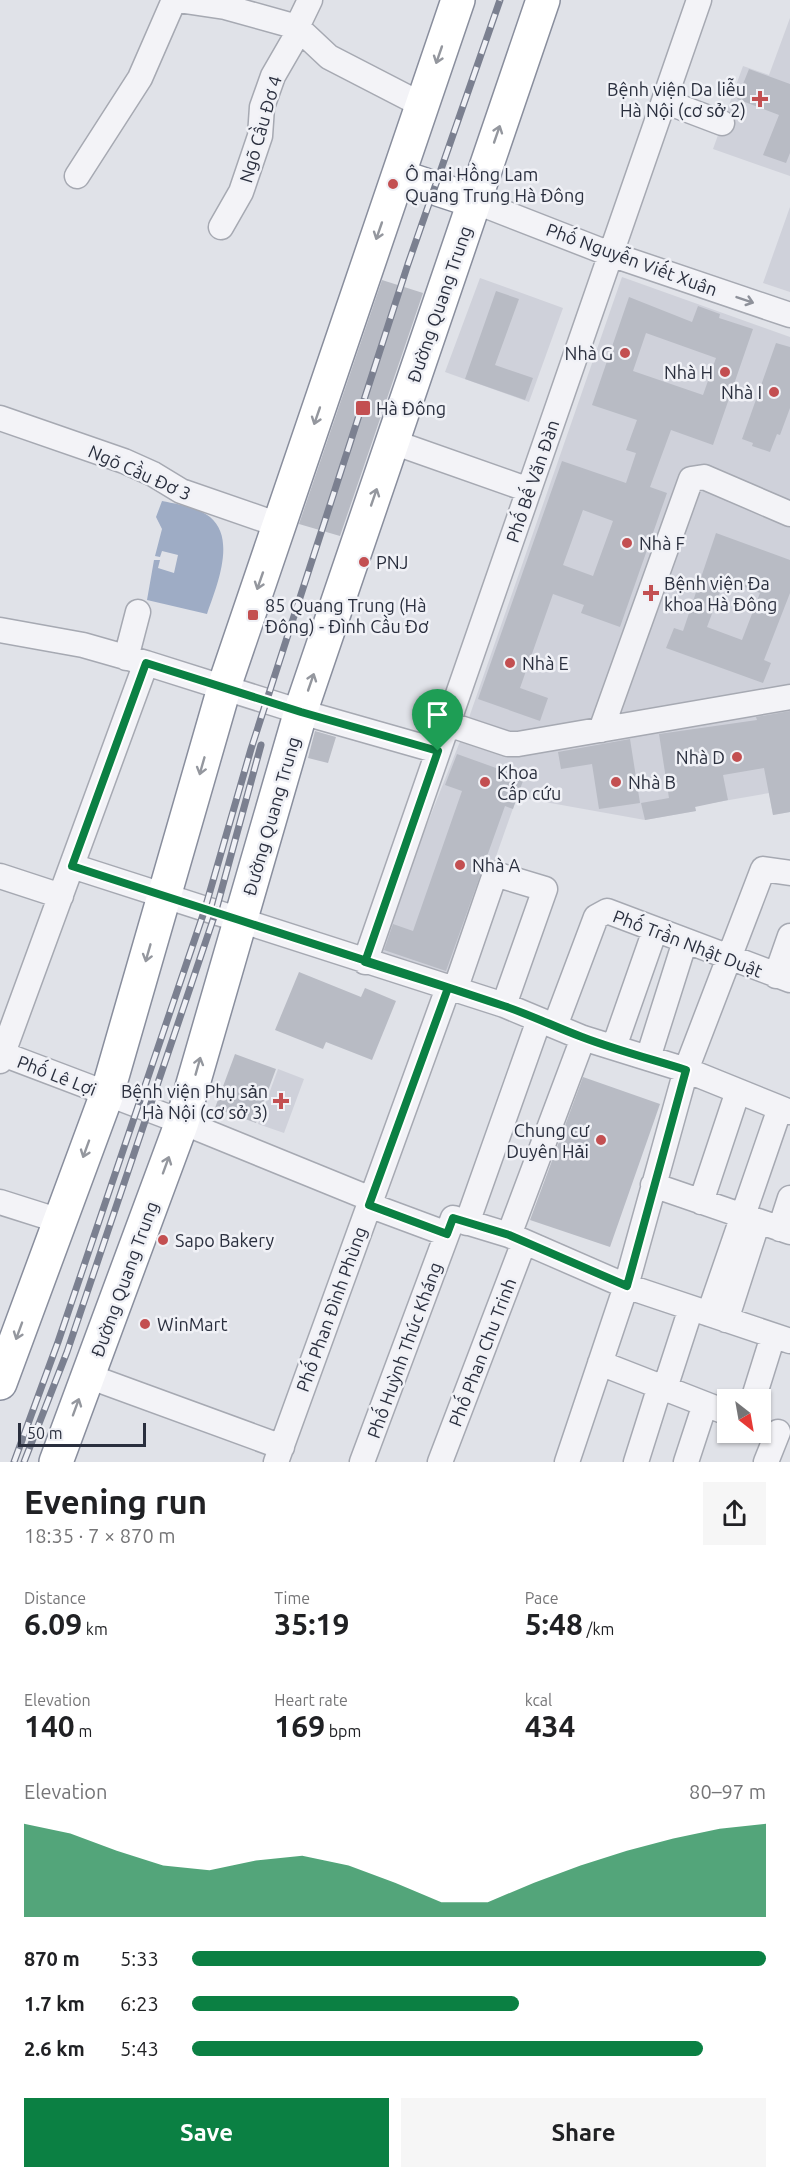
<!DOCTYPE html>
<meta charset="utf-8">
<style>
:root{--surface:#fff;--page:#f6f6f6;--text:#202124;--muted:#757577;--accent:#0b8043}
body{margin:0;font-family:Ubuntu,sans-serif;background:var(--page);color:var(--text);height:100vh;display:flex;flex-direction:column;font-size:22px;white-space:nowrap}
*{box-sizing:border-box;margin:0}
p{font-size:20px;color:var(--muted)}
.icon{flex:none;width:33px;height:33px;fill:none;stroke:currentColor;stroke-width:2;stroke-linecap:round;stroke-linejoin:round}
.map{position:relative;height:1462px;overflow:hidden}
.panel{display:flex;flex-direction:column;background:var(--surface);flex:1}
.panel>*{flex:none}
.needle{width:39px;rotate:149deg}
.controls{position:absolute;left:717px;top:1389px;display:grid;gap:12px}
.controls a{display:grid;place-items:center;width:54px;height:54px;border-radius:0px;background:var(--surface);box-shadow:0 2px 4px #0004;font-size:30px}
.scale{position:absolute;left:18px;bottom:15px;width:128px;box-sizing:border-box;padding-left:6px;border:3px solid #2a2f3e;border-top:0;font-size:16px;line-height:21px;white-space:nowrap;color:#2a2f3e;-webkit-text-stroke:4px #f0f1f6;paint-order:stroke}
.pin{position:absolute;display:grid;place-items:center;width:51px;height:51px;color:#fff;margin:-62px -26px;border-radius:50% 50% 50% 0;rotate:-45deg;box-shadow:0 0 6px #0007}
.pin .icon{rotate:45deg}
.round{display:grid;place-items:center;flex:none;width:63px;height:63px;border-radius:0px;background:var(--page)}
.summary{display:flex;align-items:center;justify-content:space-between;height:102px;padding:0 24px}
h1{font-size:33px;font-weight:700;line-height:45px}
.stats{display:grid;grid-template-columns:repeat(3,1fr);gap:9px;height:102px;padding:6px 24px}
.stats div{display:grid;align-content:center}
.stats b{font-size:30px;font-weight:700}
.stats small{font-size:16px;font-weight:400}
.stats p{font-size:16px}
.chart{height:168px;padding:12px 24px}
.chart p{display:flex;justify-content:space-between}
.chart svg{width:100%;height:108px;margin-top:6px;fill:var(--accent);opacity:.7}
.primary-button{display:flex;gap:12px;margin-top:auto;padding:12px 24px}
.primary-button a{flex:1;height:69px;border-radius:0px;background:var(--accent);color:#fff;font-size:24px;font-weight:700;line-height:69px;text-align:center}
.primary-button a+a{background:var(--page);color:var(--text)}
ul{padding:0 24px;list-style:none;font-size:20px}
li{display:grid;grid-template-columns:96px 72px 1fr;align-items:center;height:45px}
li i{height:15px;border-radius:8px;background:var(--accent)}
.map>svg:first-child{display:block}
.built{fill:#cfd1da}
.water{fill:#9eacc5}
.building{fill:#b8bbc4;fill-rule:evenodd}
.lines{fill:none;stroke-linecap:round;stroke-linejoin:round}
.minor-casing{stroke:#a6a9b2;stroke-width:27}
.highway-casing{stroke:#898e9d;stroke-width:36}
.minor{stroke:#f3f3f7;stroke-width:24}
.highway{stroke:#fff;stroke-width:33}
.rail-casing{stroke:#7b8090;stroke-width:7}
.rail{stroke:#f0f1f6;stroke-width:4.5;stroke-dasharray:14;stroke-linecap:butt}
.oneway{stroke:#94979e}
.oneway2{stroke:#8e919a}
.route-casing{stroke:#fff;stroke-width:12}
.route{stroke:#0b8043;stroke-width:8}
.poi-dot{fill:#c34f51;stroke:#f0f1f6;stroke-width:2}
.labels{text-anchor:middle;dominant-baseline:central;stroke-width:5;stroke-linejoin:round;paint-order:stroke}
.poi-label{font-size:18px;fill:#2a2f3e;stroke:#f0f1f6;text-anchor:start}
.street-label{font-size:18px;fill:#2a2f3e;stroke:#f0f1f6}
</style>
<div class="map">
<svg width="790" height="1462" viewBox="0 0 790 1462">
<rect width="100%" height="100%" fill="#e0e2e8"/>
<path class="built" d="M 790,18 L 790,176 L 713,149 L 743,66 L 769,75 Z
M 790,207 L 790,292 L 763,283 Z
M 622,277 L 790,337 L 790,812 L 773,815 L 769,793 L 695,806 L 696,811 L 645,820 L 517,797 L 451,984 L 375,955 L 465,729 Z
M 480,278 L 563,308 L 529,402 L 445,372 Z
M 278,1069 L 304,1079 L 284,1133 L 258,1124 Z"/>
<path class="water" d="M 162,501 C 177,504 197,507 210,517 C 237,539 216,588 207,614 L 147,600 L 154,560 L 160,560 L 158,568 L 174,573 L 178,555 L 162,551 L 160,557 L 155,556 L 162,529 L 156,517 Z"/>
<path class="building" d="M 749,69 L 790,84 L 790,153 L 786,163 L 763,155 L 779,115 L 737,99 Z
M 382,280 L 423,293 L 340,536 L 299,524 Z
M 496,291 L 519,299 L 495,365 L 533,378 L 525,400 L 465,379 Z
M 629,297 L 692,322 L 698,306 L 720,314 L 719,318 L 753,329 L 713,445 L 671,430 L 650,487 L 667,493 L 620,627 L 581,613 L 584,605 L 553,594 L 520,688 L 548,698 L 540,721 L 478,699 L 562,461 L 626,483 L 636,453 L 626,450 L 637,420 L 592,405 ZM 646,333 L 716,358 L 703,395 L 633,371 ZM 583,510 L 613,521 L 593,576 L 563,565 Z
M 776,343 L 790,347 L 790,408 L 780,435 L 777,434 L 770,452 L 752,446 L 753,443 L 742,439 Z
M 716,533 L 790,560 L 790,593 L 764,660 L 771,663 L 763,683 L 666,648 L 674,628 L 683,631 ZM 725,579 L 760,593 L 742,640 L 707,627 Z
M 790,711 L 790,812 L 773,815 L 764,768 L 723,775 L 728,800 L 695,807 L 696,811 L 645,820 L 641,803 L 669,798 L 659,734 L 757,720 L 756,717 Z
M 315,731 L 336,737 L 328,763 L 308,758 Z
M 630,739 L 640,803 L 599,809 L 592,764 L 561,769 L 558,752 Z
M 457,754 L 524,778 L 513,809 L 505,806 L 446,971 L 384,950 L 393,924 L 413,931 L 462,791 L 445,785 Z
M 299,972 L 361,997 L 365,988 L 396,1001 L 372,1060 L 326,1042 L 323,1049 L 275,1030 Z
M 235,1054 L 276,1069 L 256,1123 L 215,1108 Z
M 583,1077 L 660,1104 L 610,1247 L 530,1220 Z"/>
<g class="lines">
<defs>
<path id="minor" d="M 178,0 L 225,7 L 297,27 L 329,57 L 422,105
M 297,27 L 310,0
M 664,101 L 722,123
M 77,176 L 140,78 L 174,0
M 474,201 L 610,254 L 790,315
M 221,227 L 241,192 L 260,136 L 262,107 L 273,76 L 299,31
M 0,418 L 124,461 L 153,474 L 181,491 L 279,525
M 393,442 L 529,490
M 0,630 L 83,645 L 146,663
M 126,658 L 138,612
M 448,724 L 508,744 L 518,744 L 790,697
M 601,730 L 691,479 L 704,477 L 790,514
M 72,866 L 504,1005 L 583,1038 L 686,1070 L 790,1112
M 0,876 L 61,896
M 365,962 L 699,0
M 776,976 L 790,936
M 455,990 L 495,874 L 545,889 L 504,1005
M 555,1026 L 596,917 L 607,911 L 790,980
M 614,1047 L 655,930
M 0,1053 L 182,1122 L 371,1199
M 648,1058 L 685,941
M 0,1061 L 146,663 L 301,712 L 438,751
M 653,1185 L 790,1232
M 0,1202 L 60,1221
M 701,1202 L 738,1091
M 369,1205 L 447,1234
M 467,1223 L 539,1020
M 780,1229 L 790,1198
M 509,1235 L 583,1038
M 709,1314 L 780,1108
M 726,1320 L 758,1221
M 600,1363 L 728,1413
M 88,1376 L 282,1447
M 665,1388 L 691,1308
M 753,1400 L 773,1336
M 276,1462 L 448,988
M 362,1462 L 453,1218 L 509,1235 L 626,1286 L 790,1341
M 440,1462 L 524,1242
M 567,1462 L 626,1286 L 686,1070 L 763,869 L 790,873
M 636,1462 L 660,1386
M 686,1462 L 705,1404
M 766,1462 L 778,1432"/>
<path id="highway" d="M 398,176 L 474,201
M 0,1383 L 107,1094 L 227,678 L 458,0
M 56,1462 L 182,1122 L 303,704 L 543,0"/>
</defs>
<use href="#minor" class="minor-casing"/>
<use href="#highway" class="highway-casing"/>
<use href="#minor" class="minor"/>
<use href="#highway" class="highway"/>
<defs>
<path id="rail" d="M 14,1462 L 58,1342 L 204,912 L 251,749 L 408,264 L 500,0
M 24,1462 L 67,1352 L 215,914 L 261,745"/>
</defs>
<use href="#rail" class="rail-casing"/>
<use href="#rail" class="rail"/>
</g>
<defs><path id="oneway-shaft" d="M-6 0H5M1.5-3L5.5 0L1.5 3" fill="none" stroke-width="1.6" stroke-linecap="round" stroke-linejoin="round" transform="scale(1.5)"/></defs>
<g class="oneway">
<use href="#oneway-shaft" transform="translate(439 55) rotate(109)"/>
<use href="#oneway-shaft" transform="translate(497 134) rotate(-71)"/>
<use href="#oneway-shaft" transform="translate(379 231) rotate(109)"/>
<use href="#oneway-shaft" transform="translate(317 416) rotate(109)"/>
<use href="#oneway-shaft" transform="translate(374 497) rotate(-71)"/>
<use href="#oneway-shaft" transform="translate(260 581) rotate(109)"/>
<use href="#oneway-shaft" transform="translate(311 682) rotate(-71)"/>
<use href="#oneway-shaft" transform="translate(202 766) rotate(106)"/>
<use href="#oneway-shaft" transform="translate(148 953) rotate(106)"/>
<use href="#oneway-shaft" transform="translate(198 1066) rotate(-74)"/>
<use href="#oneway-shaft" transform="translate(86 1149) rotate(110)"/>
<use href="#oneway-shaft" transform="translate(166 1165) rotate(-70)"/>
<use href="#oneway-shaft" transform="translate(19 1331) rotate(110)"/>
<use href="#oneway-shaft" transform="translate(76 1407) rotate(-70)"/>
</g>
<use class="oneway2" href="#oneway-shaft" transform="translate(745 300) rotate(19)"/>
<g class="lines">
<defs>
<path id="route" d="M 438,751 L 365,962 L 448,988 L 369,1205 L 447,1234 L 453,1218 L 509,1235 L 627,1286 L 686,1070 C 651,1059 616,1050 582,1037 C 555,1027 529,1014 501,1005 C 358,957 215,913 72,866 L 146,663 L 301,712 L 438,751"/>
</defs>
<use href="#route" class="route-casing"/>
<use href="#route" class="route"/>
</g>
<g class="poi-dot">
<path d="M757 90h6v6h6v6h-6v6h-6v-6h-6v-6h6z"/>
<circle cx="393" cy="184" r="6"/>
<circle cx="625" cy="353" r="6"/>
<circle cx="725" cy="372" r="6"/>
<circle cx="774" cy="392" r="6"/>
<rect x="355" y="400" width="16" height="16" rx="3"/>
<circle cx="627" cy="543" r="6"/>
<circle cx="364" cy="562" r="6"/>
<path d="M648 584h6v6h6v6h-6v6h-6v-6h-6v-6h6z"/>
<rect x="247" y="609" width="12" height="12" rx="3"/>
<circle cx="510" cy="663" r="6"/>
<circle cx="737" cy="757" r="6"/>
<circle cx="485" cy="782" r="6"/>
<circle cx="616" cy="782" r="6"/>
<circle cx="460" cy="865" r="6"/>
<path d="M278 1092h6v6h6v6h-6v6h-6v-6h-6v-6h6z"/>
<circle cx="601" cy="1140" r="6"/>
<circle cx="163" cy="1240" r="6"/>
<circle cx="145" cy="1324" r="6"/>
</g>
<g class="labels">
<g class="poi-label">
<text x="746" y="89" text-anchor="end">Bệnh viện Da liễu<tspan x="746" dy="21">Hà Nội (cơ sở 2)</tspan></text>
<text x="405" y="174">Ô mai Hồng Lam<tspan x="405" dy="21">Quang Trung Hà Đông</tspan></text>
<text x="613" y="353" text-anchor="end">Nhà G</text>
<text x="713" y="372" text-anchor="end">Nhà H</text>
<text x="762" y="392" text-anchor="end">Nhà I</text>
<text x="376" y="408">Hà Đông</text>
<text x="639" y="543">Nhà F</text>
<text x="376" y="562">PNJ</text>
<text x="664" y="583">Bệnh viện Đa<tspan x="664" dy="21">khoa Hà Đông</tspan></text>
<text x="265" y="605">85 Quang Trung (Hà<tspan x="265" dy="21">Đông) - Đình Cầu Đơ</tspan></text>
<text x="522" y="663">Nhà E</text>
<text x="725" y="757" text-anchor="end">Nhà D</text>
<text x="497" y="772">Khoa<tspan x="497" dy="21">Cấp cứu</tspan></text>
<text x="628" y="782">Nhà B</text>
<text x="472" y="865">Nhà A</text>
<text x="268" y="1091" text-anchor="end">Bệnh viện Phụ sản<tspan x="268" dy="21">Hà Nội (cơ sở 3)</tspan></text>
<text x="589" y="1130" text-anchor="end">Chung cư<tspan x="589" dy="21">Duyên Hải</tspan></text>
<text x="175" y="1240">Sapo Bakery</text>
<text x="157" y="1324">WinMart</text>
</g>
<g class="street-label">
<text transform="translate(260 129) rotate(-74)">Ngõ Cầu Đơ 4</text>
<text transform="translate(632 259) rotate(20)">Phố Nguyễn Viết Xuân</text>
<text transform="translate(439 304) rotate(-71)">Đường Quang Trung</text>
<text transform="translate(140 472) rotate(24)">Ngõ Cầu Đơ 3</text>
<text transform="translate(532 481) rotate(-71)">Phố Bế Văn Đàn</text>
<text transform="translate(271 816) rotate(-74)">Đường Quang Trung</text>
<text transform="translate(688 943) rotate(21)">Phố Trần Nhật Duật</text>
<text transform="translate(57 1075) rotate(21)">Phố Lê Lợi</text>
<text transform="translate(124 1279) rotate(-70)">Đường Quang Trung</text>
<text transform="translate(331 1309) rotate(-70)">Phố Phan Đình Phùng</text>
<text transform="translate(404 1350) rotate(-70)">Phố Huỳnh Thúc Kháng</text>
<text transform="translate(482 1352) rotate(-69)">Phố Phan Chu Trinh</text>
</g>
</g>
</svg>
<div class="controls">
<a><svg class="needle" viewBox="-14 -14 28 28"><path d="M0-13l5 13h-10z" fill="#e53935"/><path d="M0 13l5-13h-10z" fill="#757577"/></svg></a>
</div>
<div class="scale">50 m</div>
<div class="pin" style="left:438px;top:751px;background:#1e9e55"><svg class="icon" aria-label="arrive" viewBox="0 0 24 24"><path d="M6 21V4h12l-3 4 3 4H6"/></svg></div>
</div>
<section class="panel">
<div class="summary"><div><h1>Evening run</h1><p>18:35 · 7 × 870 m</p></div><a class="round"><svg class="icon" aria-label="share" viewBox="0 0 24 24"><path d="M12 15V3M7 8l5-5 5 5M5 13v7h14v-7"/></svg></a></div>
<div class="stats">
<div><p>Distance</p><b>6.09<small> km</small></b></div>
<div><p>Time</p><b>35:19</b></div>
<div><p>Pace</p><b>5:48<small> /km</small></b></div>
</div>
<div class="stats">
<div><p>Elevation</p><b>140<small> m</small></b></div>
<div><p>Heart rate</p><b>169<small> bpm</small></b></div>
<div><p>kcal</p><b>434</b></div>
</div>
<div class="chart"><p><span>Elevation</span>80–97 m</p>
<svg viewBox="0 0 160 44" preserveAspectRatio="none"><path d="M0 44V6L10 10L20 17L30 23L40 25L50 21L60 19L70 23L80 30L90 38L100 38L110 30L120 23L130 17L140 12L150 8L160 6V44z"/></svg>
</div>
<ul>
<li><b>870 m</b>5:33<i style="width:100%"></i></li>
<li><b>1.7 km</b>6:23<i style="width:57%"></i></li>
<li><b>2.6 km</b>5:43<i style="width:89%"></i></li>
</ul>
<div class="primary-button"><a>Save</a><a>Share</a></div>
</section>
